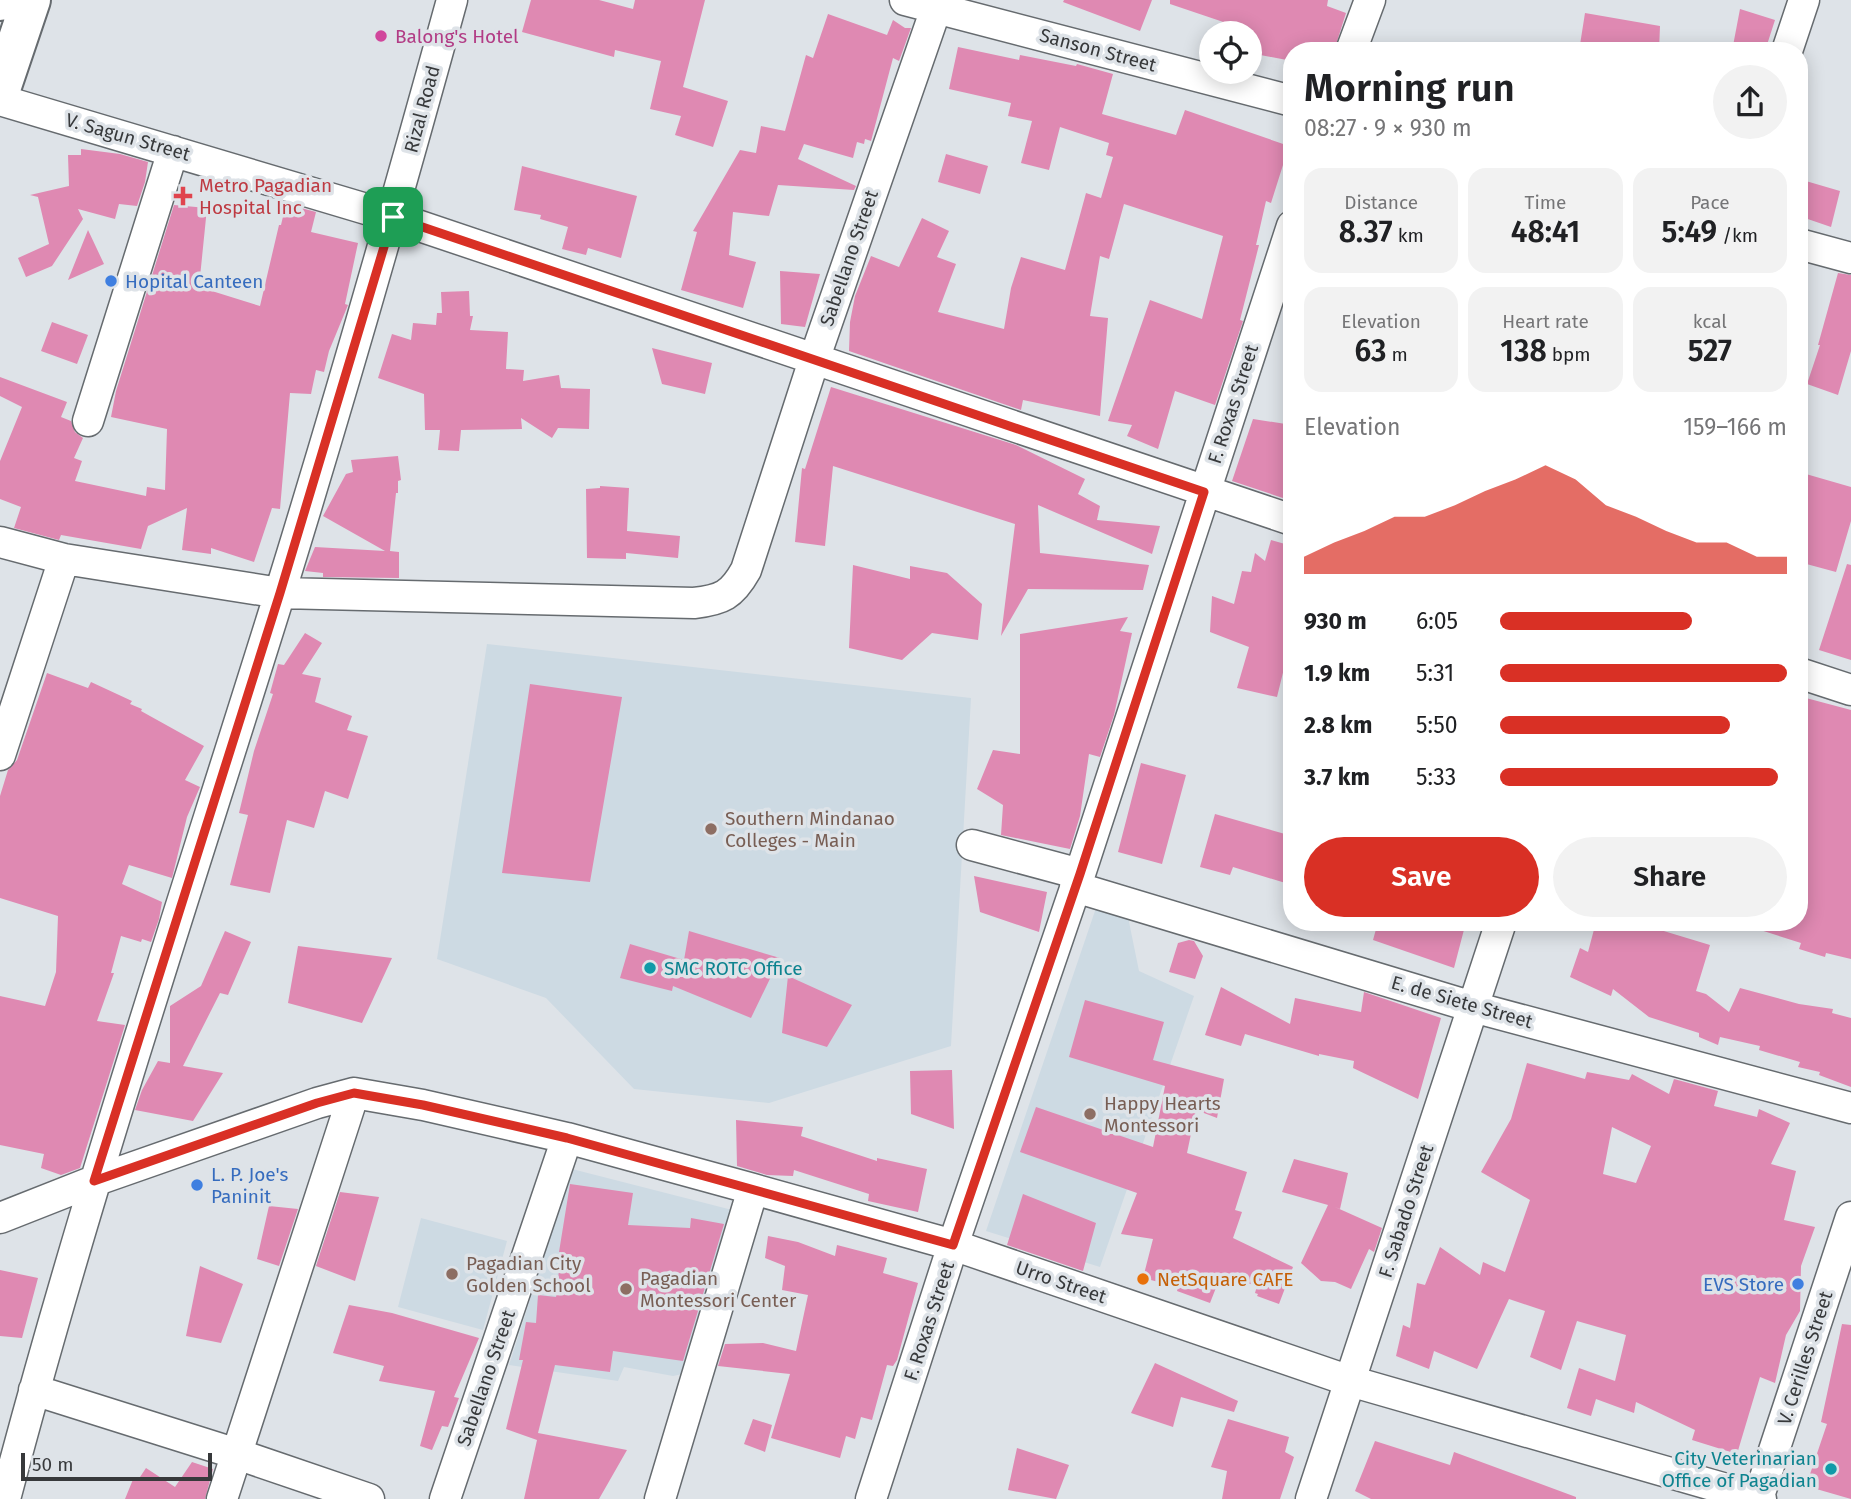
<!DOCTYPE html>
<meta charset="utf-8">
<style>
:root{--surface:#fff;--page:#f2f2f2;--text:#202124;--muted:#757577;--accent:#d93025}
body{margin:0;font-family:"Fira Sans",sans-serif;background:var(--page);color:var(--text);height:100vh;display:flex;flex-direction:column;font-size:26px;white-space:nowrap}
*{box-sizing:border-box;margin:0}
p{font-size:23px;color:var(--muted)}
.icon{flex:none;width:38px;height:38px;fill:none;stroke:currentColor;stroke-width:2;stroke-linecap:round;stroke-linejoin:round}
.map{position:relative;flex:1;overflow:hidden}
.details{position:absolute;left:1283px;top:42px;width:525px;height:889px;display:flex;flex-direction:column;background:var(--surface);border-radius:28px;box-shadow:0 4px 18px #0003}
.details>*{flex:none}
.tools{position:absolute;left:1199px;top:21px;display:grid;gap:14px}
.tools a{display:grid;place-items:center;width:63px;height:63px;border-radius:50%;background:var(--surface);box-shadow:0 4px 18px #0003;font-size:35px}
.scale{position:absolute;left:21px;bottom:18px;width:191px;box-sizing:border-box;padding-left:7px;border:4px solid #37393b;border-top:0;font-size:19px;line-height:24px;white-space:nowrap;color:#37393b;-webkit-text-stroke:5px #dee3e8;paint-order:stroke}
.pin{position:absolute;display:grid;place-items:center;width:60px;height:60px;color:#fff;margin:-30px;border-radius:14px;box-shadow:0 4px 10px #0006}
.round{display:grid;place-items:center;flex:none;width:74px;height:74px;border-radius:37px;background:var(--page)}
.overview{display:flex;align-items:center;justify-content:space-between;height:119px;padding:0 21px}
h1{font-size:38px;font-weight:600;line-height:52px}
.figures{display:grid;grid-template-columns:repeat(3,1fr);gap:10px;height:119px;padding:7px 21px}
.figures div{display:grid;align-content:center;border-radius:18px;background:var(--page);text-align:center}
.figures b{font-size:30px;font-weight:600}
.figures small{font-size:19px;font-weight:400}
.figures p{font-size:19px}
.chart{height:196px;padding:14px 21px}
.chart p{display:flex;justify-content:space-between}
.chart svg{width:100%;height:126px;margin-top:7px;fill:var(--accent);opacity:.7}
.button{display:flex;gap:14px;margin-top:auto;padding:14px 21px}
.button a{flex:1;height:80px;border-radius:42px;background:var(--accent);color:#fff;font-size:28px;font-weight:600;line-height:80px;text-align:center}
.button a+a{background:var(--page);color:var(--text)}
ul{padding:0 21px;list-style:none;font-size:23px}
li{display:grid;grid-template-columns:112px 84px 1fr;align-items:center;height:52px}
li i{height:18px;border-radius:9px;background:var(--accent)}
.map>svg:first-child{display:block}
.built{fill:#cddae3}
.building{fill:#df89b2;fill-rule:evenodd}
.lines{fill:none;stroke-linecap:round;stroke-linejoin:round}
.minor-casing{stroke:#666b6f;stroke-width:33}
.major-casing{stroke:#666b6f;stroke-width:42}
.minor{stroke:#fff;stroke-width:30}
.major{stroke:#fff;stroke-width:38}
.route-casing{stroke:#fff;stroke-width:14}
.route{stroke:#d93025;stroke-width:9}
.hotel-dot{fill:#d1479c;stroke:#dee3e8;stroke-width:2.5}
.health-dot{fill:#e0444e;stroke:#dee3e8;stroke-width:2.5}
.shop-dot{fill:#3f7fe0;stroke:#dee3e8;stroke-width:2.5}
.education-dot{fill:#8d6e63;stroke:#dee3e8;stroke-width:2.5}
.culture-dot{fill:#0f9aa8;stroke:#dee3e8;stroke-width:2.5}
.food-dot{fill:#e8710a;stroke:#dee3e8;stroke-width:2.5}
.labels{text-anchor:middle;dominant-baseline:central;stroke-width:7;stroke-linejoin:round;paint-order:stroke}
.hotel-label{font-size:19px;fill:#b23c85;stroke:#dee3e8;text-anchor:start}
.street-label{font-size:19px;fill:#37393b;stroke:#dee3e8}
.health-label{font-size:19px;fill:#be3a42;stroke:#dee3e8;text-anchor:start}
.shop-label{font-size:19px;fill:#366cbe;stroke:#dee3e8;text-anchor:start}
.education-label{font-size:19px;fill:#785e54;stroke:#dee3e8;text-anchor:start}
.culture-label{font-size:19px;fill:#0d838f;stroke:#dee3e8;text-anchor:start}
.food-label{font-size:19px;fill:#c56008;stroke:#dee3e8;text-anchor:start}
</style>
<div class="map">
<svg width="1851" height="1499" viewBox="0 0 1851 1499">
<rect width="100%" height="100%" fill="#dee3e8"/>
<path class="built" d="M 487,644 L 971,698 L 951,1046 L 769,1103 L 634,1089 L 546,998 L 437,959 Z
M 1096,908 L 1128,917 L 1139,971 L 1194,996 L 1100,1267 L 986,1231 Z
M 572,1169 L 744,1213 L 692,1372 L 673,1376 L 624,1367 L 618,1381 L 509,1365 Z
M 421,1218 L 507,1241 L 483,1330 L 398,1307 Z"/>
<path class="building" d="M 531,0 L 599,0 L 633,9 L 635,0 L 705,0 L 683,87 L 728,101 L 713,147 L 675,135 L 681,116 L 650,109 L 661,61 L 615,50 L 614,57 L 522,32 Z
M 1064,0 L 1152,0 L 1140,31 L 1063,2 Z
M 1170,0 L 1328,0 L 1327,6 L 1346,13 L 1334,51 L 1292,51 L 1292,61 L 1250,53 L 1253,32 L 1170,4 Z
M 1740,9 L 1775,20 L 1765,51 L 1732,51 Z
M 1585,13 L 1660,26 L 1659,51 L 1579,51 Z
M 828,14 L 887,35 L 893,20 L 905,28 L 911,28 L 899,61 L 893,58 L 871,141 L 865,139 L 864,144 L 857,142 L 853,158 L 804,144 L 798,159 L 856,186 L 854,190 L 778,185 L 769,216 L 733,212 L 729,255 L 756,262 L 743,308 L 681,290 L 697,232 L 693,231 L 740,150 L 756,153 L 761,126 L 785,131 L 806,55 L 813,58 Z
M 958,47 L 1019,60 L 1020,55 L 1076,66 L 1077,64 L 1113,74 L 1102,114 L 1176,135 L 1185,110 L 1289,146 L 1271,203 L 1266,201 L 1256,245 L 1259,245 L 1240,320 L 1243,321 L 1215,405 L 1175,391 L 1158,449 L 1127,436 L 1132,425 L 1108,421 L 1150,300 L 1202,319 L 1223,236 L 1124,204 L 1109,259 L 1100,256 L 1090,316 L 1108,318 L 1100,416 L 1023,400 L 1021,410 L 849,351 L 850,322 L 855,296 L 871,256 L 899,267 L 922,218 L 949,231 L 937,257 L 956,264 L 938,312 L 1004,329 L 1011,288 L 1021,257 L 1065,270 L 1086,193 L 1101,198 L 1113,157 L 1106,155 L 1109,143 L 1060,127 L 1049,170 L 1021,163 L 1032,121 L 1008,116 L 1011,103 L 949,89 Z
M 81,149 L 120,154 L 148,162 L 145,182 L 137,206 L 119,204 L 115,219 L 78,209 L 83,219 L 52,266 L 26,277 L 18,258 L 49,244 L 38,197 L 30,195 L 69,186 L 68,155 L 81,155 Z
M 946,154 L 988,166 L 980,194 L 938,182 Z
M 522,166 L 637,196 L 621,258 L 588,248 L 586,255 L 562,249 L 568,227 L 540,219 L 541,215 L 514,210 Z
M 1799,179 L 1840,191 L 1831,227 L 1799,216 Z
M 286,204 L 316,212 L 311,232 L 358,243 L 345,304 L 348,305 L 329,351 L 324,372 L 316,370 L 311,394 L 290,393 L 280,509 L 272,508 L 254,562 L 211,548 L 211,554 L 182,550 L 187,508 L 148,526 L 141,549 L 61,535 L 59,540 L 14,528 L 21,507 L 0,499 L 0,461 L 22,407 L 0,396 L 0,377 L 67,402 L 61,417 L 71,421 L 75,432 L 83,438 L 74,458 L 82,461 L 75,481 L 146,496 L 147,487 L 165,490 L 167,429 L 111,417 L 116,391 L 174,205 L 207,208 L 199,287 L 260,306 L 279,225 L 281,225 Z
M 88,230 L 104,264 L 68,280 Z
M 780,271 L 820,274 L 805,327 L 781,324 Z
M 1838,273 L 1851,275 L 1851,351 L 1838,395 L 1807,384 L 1820,345 L 1818,345 Z
M 469,291 L 470,316 L 473,316 L 470,330 L 508,332 L 506,369 L 524,370 L 523,381 L 559,375 L 561,388 L 590,389 L 589,429 L 558,428 L 552,438 L 521,418 L 522,429 L 461,430 L 459,451 L 438,450 L 440,430 L 425,430 L 424,394 L 378,378 L 392,334 L 411,340 L 413,323 L 436,325 L 437,313 L 442,313 L 441,292 Z
M 52,322 L 88,335 L 77,364 L 41,351 Z
M 652,348 L 712,363 L 705,394 L 662,384 Z
M 831,387 L 1016,445 L 1085,479 L 1078,494 L 1100,506 L 1097,520 L 1160,526 L 1152,554 L 1038,505 L 1040,553 L 1149,565 L 1143,590 L 1028,589 L 1001,636 L 1015,524 L 833,466 L 825,546 L 795,542 L 802,468 L 805,469 Z
M 1253,419 L 1292,425 L 1292,501 L 1232,481 Z
M 398,456 L 401,480 L 398,481 L 398,493 L 396,493 L 390,551 L 399,552 L 399,578 L 323,577 L 323,573 L 305,571 L 315,547 L 385,551 L 323,516 L 346,474 L 353,472 L 351,460 Z
M 1799,472 L 1851,487 L 1851,521 L 1836,572 L 1799,562 Z
M 600,486 L 629,488 L 627,531 L 680,536 L 678,558 L 626,553 L 626,559 L 587,558 L 586,489 L 600,488 Z
M 1271,540 L 1292,546 L 1292,636 L 1277,697 L 1237,688 L 1249,647 L 1210,632 L 1212,596 L 1234,604 L 1242,571 L 1251,572 L 1255,553 L 1265,561 Z
M 1847,564 L 1851,565 L 1851,660 L 1819,650 Z
M 853,565 L 910,579 L 910,566 L 947,573 L 982,604 L 978,640 L 932,633 L 902,660 L 849,648 Z
M 1128,617 L 1120,631 L 1132,633 L 1114,715 L 1100,757 L 1089,754 L 1080,816 L 1070,849 L 1001,835 L 1003,805 L 977,789 L 993,750 L 1020,754 L 1020,634 Z
M 305,633 L 322,643 L 302,674 L 321,678 L 315,702 L 352,716 L 347,730 L 368,736 L 348,799 L 325,791 L 314,828 L 287,820 L 270,893 L 230,885 L 248,815 L 239,813 L 254,751 L 273,694 L 270,693 L 278,664 L 284,665 Z
M 47,673 L 88,688 L 91,682 L 132,701 L 130,704 L 142,709 L 141,711 L 204,746 L 185,780 L 200,787 L 187,817 L 172,878 L 129,865 L 122,884 L 162,902 L 159,919 L 151,942 L 142,939 L 141,942 L 121,936 L 111,973 L 114,973 L 97,1021 L 125,1025 L 80,1168 L 61,1175 L 41,1168 L 44,1154 L 0,1145 L 0,996 L 45,1006 L 56,972 L 58,916 L 0,898 L 0,796 L 8,770 L 17,760 Z
M 530,684 L 622,697 L 590,882 L 502,873 Z
M 1806,698 L 1851,710 L 1851,959 L 1826,953 L 1825,957 L 1799,949 L 1801,943 L 1751,927 L 1752,922 L 1799,922 L 1799,722 Z
M 1141,763 L 1186,775 L 1162,864 L 1118,852 Z
M 1215,814 L 1292,836 L 1292,885 L 1233,867 L 1230,875 L 1200,867 Z
M 974,876 L 1047,892 L 1039,932 L 980,912 Z
M 1378,922 L 1466,922 L 1454,968 L 1373,940 Z
M 1596,922 L 1634,922 L 1710,945 L 1696,991 L 1706,994 L 1729,1012 L 1740,988 L 1799,1004 L 1833,1009 L 1832,1013 L 1851,1018 L 1851,1087 L 1819,1075 L 1820,1072 L 1798,1067 L 1800,1062 L 1759,1050 L 1760,1046 L 1720,1037 L 1718,1045 L 1699,1037 L 1699,1033 L 1649,1017 L 1613,989 L 1611,996 L 1570,977 L 1580,948 L 1588,952 Z
M 225,931 L 251,942 L 228,995 L 220,993 L 183,1066 L 223,1073 L 193,1121 L 135,1110 L 142,1090 L 158,1061 L 170,1063 L 170,1006 L 201,986 Z
M 689,931 L 780,958 L 751,1018 L 673,986 L 672,991 L 620,978 L 630,944 L 684,960 Z
M 1189,940 L 1194,941 L 1203,956 L 1195,979 L 1169,972 L 1178,943 Z
M 298,946 L 392,958 L 362,1023 L 288,1003 Z
M 788,976 L 852,1005 L 827,1047 L 782,1033 Z
M 1221,987 L 1290,1024 L 1295,998 L 1361,1012 L 1364,992 L 1441,1018 L 1418,1099 L 1353,1068 L 1354,1061 L 1319,1054 L 1319,1056 L 1245,1034 L 1241,1046 L 1205,1035 Z
M 1085,1000 L 1164,1022 L 1153,1060 L 1224,1079 L 1217,1118 L 1196,1110 L 1187,1153 L 1247,1172 L 1235,1210 L 1242,1212 L 1233,1238 L 1293,1267 L 1279,1304 L 1257,1296 L 1258,1294 L 1255,1293 L 1257,1286 L 1221,1275 L 1210,1303 L 1177,1291 L 1178,1287 L 1143,1278 L 1153,1239 L 1121,1234 L 1137,1193 L 1020,1152 L 1036,1107 L 1153,1147 L 1165,1086 L 1069,1057 Z
M 1527,1063 L 1585,1079 L 1587,1072 L 1629,1080 L 1632,1074 L 1669,1094 L 1674,1079 L 1718,1091 L 1714,1106 L 1757,1117 L 1759,1109 L 1790,1123 L 1771,1164 L 1796,1171 L 1784,1220 L 1815,1227 L 1801,1266 L 1800,1311 L 1786,1335 L 1775,1383 L 1760,1377 L 1737,1454 L 1692,1440 L 1695,1430 L 1636,1402 L 1634,1413 L 1596,1399 L 1591,1416 L 1567,1408 L 1579,1368 L 1615,1381 L 1626,1335 L 1577,1321 L 1561,1370 L 1530,1357 L 1545,1311 L 1509,1299 L 1477,1369 L 1434,1351 L 1429,1369 L 1396,1356 L 1403,1325 L 1410,1328 L 1417,1283 L 1425,1285 L 1440,1247 L 1480,1275 L 1483,1262 L 1505,1272 L 1530,1200 L 1481,1172 L 1511,1119 ZM 1612,1127 L 1651,1146 L 1636,1183 L 1603,1174 Z
M 952,1070 L 954,1129 L 911,1114 L 910,1071 Z
M 736,1120 L 803,1127 L 801,1136 L 877,1161 L 877,1158 L 927,1169 L 918,1212 L 868,1201 L 869,1194 L 794,1170 L 793,1176 L 767,1175 L 737,1166 Z
M 1294,1159 L 1348,1173 L 1340,1209 L 1335,1207 L 1382,1228 L 1374,1252 L 1369,1249 L 1351,1289 L 1335,1282 L 1321,1281 L 1301,1263 L 1328,1205 L 1282,1192 Z
M 570,1184 L 633,1193 L 628,1225 L 690,1228 L 691,1218 L 724,1224 L 683,1361 L 613,1351 L 610,1372 L 555,1365 L 538,1433 L 627,1450 L 599,1499 L 524,1499 L 537,1440 L 506,1429 L 523,1360 L 519,1360 L 526,1322 L 536,1323 L 538,1295 L 556,1297 L 561,1252 L 559,1252 Z
M 340,1192 L 379,1197 L 355,1281 L 316,1266 Z
M 1023,1194 L 1096,1223 L 1083,1271 L 1007,1245 Z
M 269,1206 L 298,1209 L 279,1266 L 257,1259 Z
M 768,1236 L 798,1242 L 835,1256 L 837,1245 L 887,1258 L 883,1273 L 918,1283 L 897,1360 L 893,1366 L 887,1365 L 872,1420 L 861,1417 L 855,1439 L 846,1436 L 840,1458 L 771,1438 L 790,1374 L 718,1366 L 725,1344 L 763,1343 L 796,1351 L 808,1295 L 782,1290 L 785,1266 L 765,1258 Z
M 200,1266 L 243,1284 L 221,1343 L 186,1336 Z
M 0,1270 L 38,1278 L 22,1338 L 0,1336 Z
M 349,1305 L 392,1313 L 479,1338 L 454,1397 L 459,1398 L 448,1427 L 442,1426 L 432,1450 L 420,1446 L 435,1391 L 379,1381 L 384,1366 L 333,1353 Z
M 1842,1324 L 1851,1325 L 1851,1499 L 1806,1486 L 1827,1424 L 1821,1422 Z
M 1155,1363 L 1238,1401 L 1234,1412 L 1181,1397 L 1173,1427 L 1131,1413 Z
M 753,1419 L 772,1425 L 765,1452 L 744,1444 Z
M 1228,1419 L 1289,1437 L 1285,1452 L 1294,1457 L 1280,1499 L 1222,1499 L 1227,1471 L 1211,1467 Z
M 1375,1441 L 1450,1465 L 1454,1452 L 1576,1497 L 1576,1499 L 1371,1499 L 1355,1491 Z
M 1017,1448 L 1069,1465 L 1056,1499 L 1008,1490 Z
M 192,1462 L 213,1469 L 205,1499 L 125,1499 L 134,1477 L 140,1477 L 146,1468 L 175,1487 Z"/>
<g class="lines">
<defs>
<path id="minor" d="M 905,0 L 1292,101
M 1351,51 L 1370,0
M 1787,51 L 1804,0
M 0,100 L 393,217 L 1292,520
M 1799,244 L 1851,258
M 88,421 L 173,151
M 0,542 L 64,559 L 280,593 L 694,603 C 722,600 732,595 746,570 L 814,360 L 939,0
M 1799,673 L 1851,690
M 0,755 L 64,559
M 972,845 L 1080,874
M 1075,887 L 1473,1007 L 1851,1108
M 0,1218 L 94,1181 L 317,1103 L 354,1093 L 423,1105 L 567,1138 L 753,1189 L 953,1245 L 1350,1381 L 1761,1499
M 34,1390 L 237,1454 L 369,1499
M 5,1499 C 85,1195 185,897 279,596 C 340,399 397,200 452,0
M 222,1499 L 354,1093
M 445,1499 L 567,1138
M 660,1499 L 753,1189
M 871,1499 L 953,1245 L 1080,874 L 1292,226
M 1311,1499 L 1501,922
M 1758,1499 L 1851,1217"/>
<path id="major" d="M 0,1 L 0,0
M 0,92 L 31,0"/>
</defs>
<use href="#minor" class="minor-casing"/>
<use href="#major" class="major-casing"/>
<use href="#minor" class="minor"/>
<use href="#major" class="major"/>
</g>
<g class="lines">
<defs>
<path id="route" d="M 393,217 L 1204,492 L 1080,874 L 953,1245 L 567,1138 L 423,1105 L 354,1093 L 317,1103 L 94,1181 L 280,593 Z"/>
</defs>
<use href="#route" class="route-casing"/>
<use href="#route" class="route"/>
</g>
<circle class="hotel-dot" cx="381" cy="36" r="7"/>
<path class="health-dot" d="M179.5 185.5h7v7h7v7h-7v7h-7v-7h-7v-7h7z"/>
<g class="shop-dot">
<circle cx="111" cy="281" r="7"/>
<circle cx="197" cy="1185" r="7"/>
<circle cx="1798" cy="1284" r="7"/>
</g>
<g class="education-dot">
<circle cx="711" cy="829" r="7"/>
<circle cx="1090" cy="1114" r="7"/>
<circle cx="452" cy="1274" r="7"/>
<circle cx="626" cy="1289" r="7"/>
</g>
<g class="culture-dot">
<circle cx="650" cy="968" r="7"/>
<circle cx="1831" cy="1469" r="7"/>
</g>
<circle class="food-dot" cx="1143" cy="1279" r="7"/>
<g class="labels">
<g class="hotel-label">
<text x="395" y="36">Balong's Hotel</text>
</g>
<g class="street-label">
<text transform="translate(1098 50) rotate(15)">Sanson Street</text>
<text transform="translate(422 109) rotate(-75)">Rizal Road</text>
<text transform="translate(128 137) rotate(16)">V. Sagun Street</text>
<text transform="translate(849 258) rotate(-71)">Sabellano Street</text>
<text transform="translate(1233 404) rotate(-72)">F. Roxas Street</text>
<text transform="translate(1462 1002) rotate(16)">E. de Siete Street</text>
<text transform="translate(1406 1211) rotate(-72)">F. Sabado Street</text>
<text transform="translate(1061 1282) rotate(19)">Urro Street</text>
<text transform="translate(929 1321) rotate(-72)">F. Roxas Street</text>
<text transform="translate(1805 1358) rotate(-72)">V. Cerilles Street</text>
<text transform="translate(486 1378) rotate(-71)">Sabellano Street</text>
</g>
<g class="health-label">
<text x="199" y="185">Metro Pagadian<tspan x="199" dy="22">Hospital Inc</tspan></text>
</g>
<g class="shop-label">
<text x="125" y="281">Hopital Canteen</text>
<text x="211" y="1174">L. P. Joe's<tspan x="211" dy="22">Paninit</tspan></text>
<text x="1784" y="1284" text-anchor="end">EVS Store</text>
</g>
<g class="education-label">
<text x="725" y="818">Southern Mindanao<tspan x="725" dy="22">Colleges - Main</tspan></text>
<text x="1104" y="1103">Happy Hearts<tspan x="1104" dy="22">Montessori</tspan></text>
<text x="466" y="1263">Pagadian City<tspan x="466" dy="22">Golden School</tspan></text>
<text x="640" y="1278">Pagadian<tspan x="640" dy="22">Montessori Center</tspan></text>
</g>
<g class="culture-label">
<text x="664" y="968">SMC ROTC Office</text>
<text x="1817" y="1458" text-anchor="end">City Veterinarian<tspan x="1817" dy="22">Office of Pagadian</tspan></text>
</g>
<g class="food-label">
<text x="1157" y="1279">NetSquare CAFE</text>
</g>
</g>
</svg>
<div class="tools">
<a><svg class="icon" aria-label="locate" viewBox="0 0 24 24"><circle cx="12" cy="12" r="6"/><path d="M12 2v4M12 18v4M2 12h4M18 12h4"/></svg></a>
</div>
<div class="scale">50 m</div>
<div class="pin" style="left:393px;top:217px;background:#1e9e55"><svg class="icon" aria-label="arrive" viewBox="0 0 24 24"><path d="M6 21V4h12l-3 4 3 4H6"/></svg></div>
<section class="details">
<div class="overview"><div><h1>Morning run</h1><p>08:27 · 9 × 930 m</p></div><a class="round"><svg class="icon" aria-label="share" viewBox="0 0 24 24"><path d="M12 15V3M7 8l5-5 5 5M5 13v7h14v-7"/></svg></a></div>
<div class="figures">
<div><p>Distance</p><b>8.37<small> km</small></b></div>
<div><p>Time</p><b>48:41</b></div>
<div><p>Pace</p><b>5:49<small> /km</small></b></div>
</div>
<div class="figures">
<div><p>Elevation</p><b>63<small> m</small></b></div>
<div><p>Heart rate</p><b>138<small> bpm</small></b></div>
<div><p>kcal</p><b>527</b></div>
</div>
<div class="chart"><p><span>Elevation</span>159–166 m</p>
<svg viewBox="0 0 160 44" preserveAspectRatio="none"><path d="M0 44V38L10 33L20 29L30 24L40 24L50 20L60 15L70 11L80 6L90 11L100 20L110 24L120 29L130 33L140 33L150 38L160 38V44z"/></svg>
</div>
<ul>
<li><b>930 m</b>6:05<i style="width:67%"></i></li>
<li><b>1.9 km</b>5:31<i style="width:100%"></i></li>
<li><b>2.8 km</b>5:50<i style="width:80%"></i></li>
<li><b>3.7 km</b>5:33<i style="width:97%"></i></li>
</ul>
<div class="button"><a>Save</a><a>Share</a></div>
</section>
</div>
